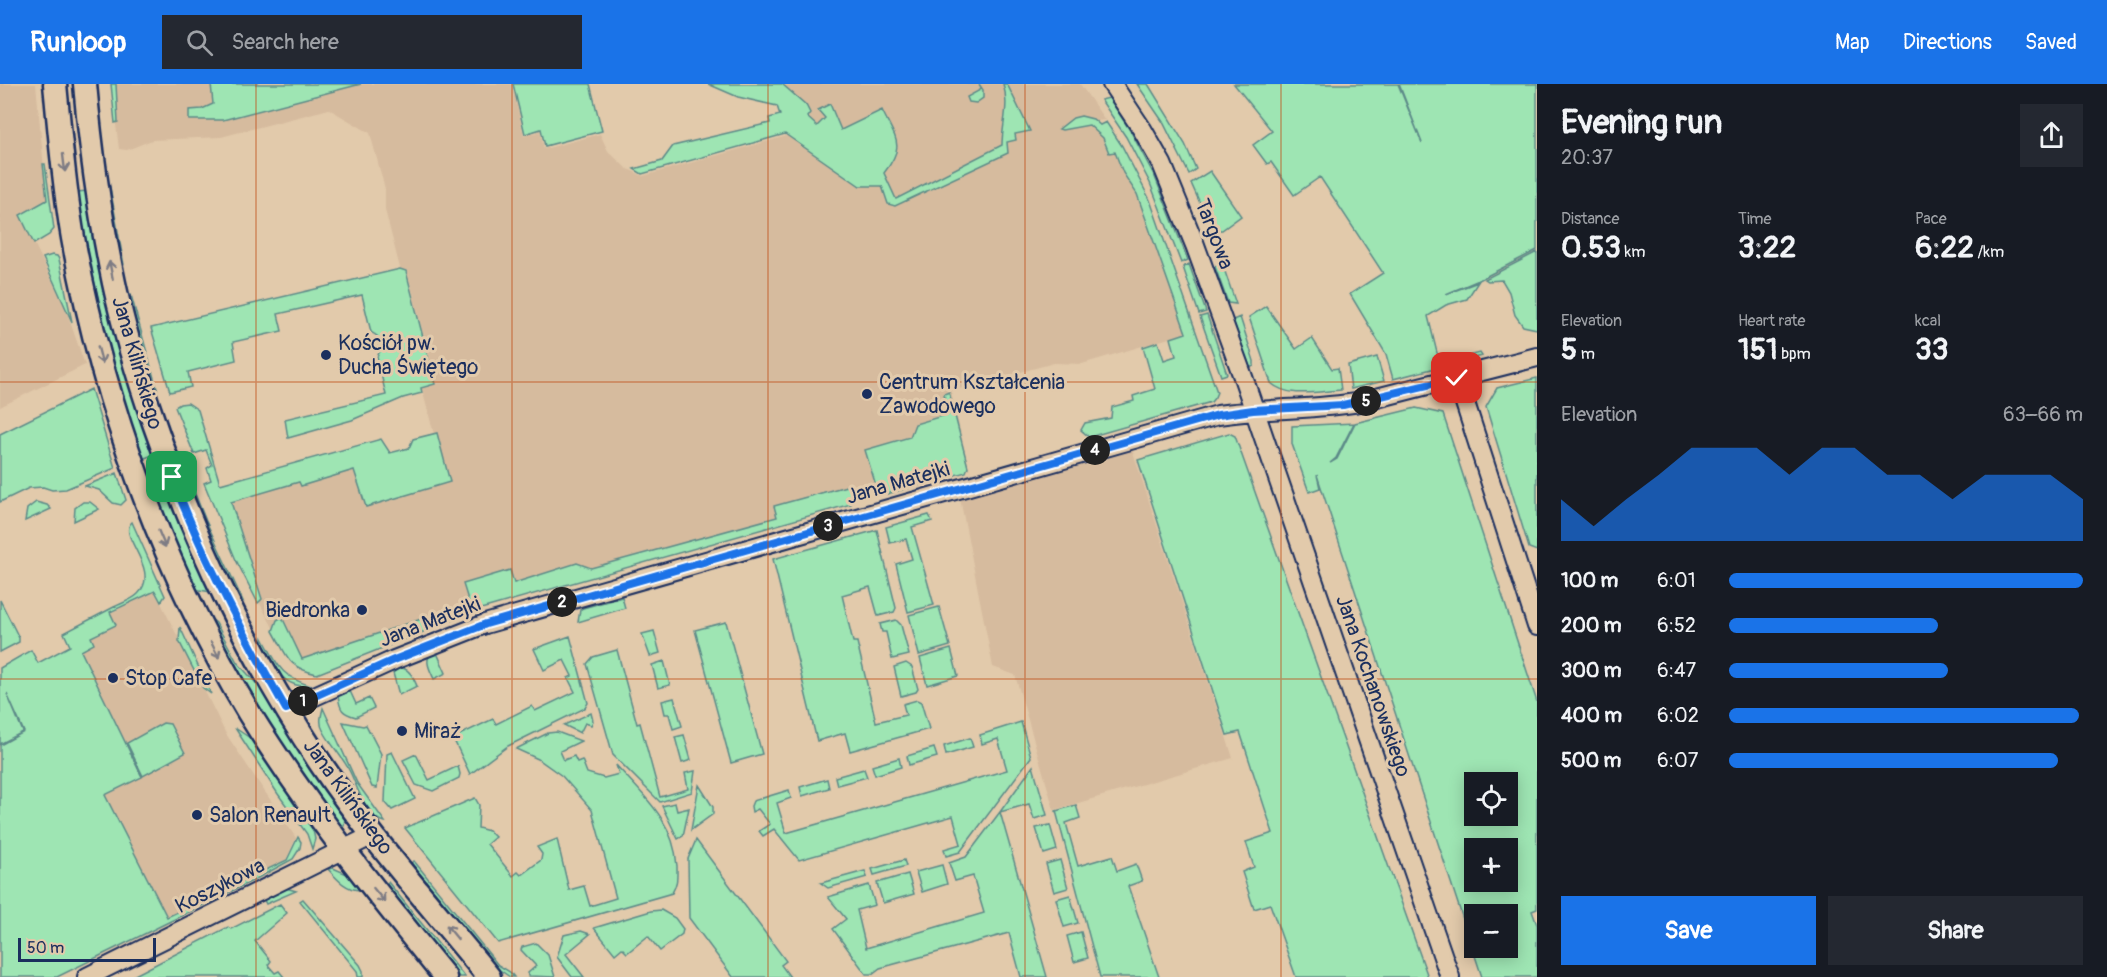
<!DOCTYPE html>
<meta charset="utf-8">
<style>
:root{--surface:#171b24;--page:#242831;--text:#f1f3f6;--muted:#9ea1a6;--accent:#1a73e8}
body{margin:0;font-family:Pangolin,sans-serif;background:var(--page);color:var(--text);height:100vh;display:flex;flex-direction:column;font-size:22px;white-space:nowrap}
*{box-sizing:border-box;margin:0}
p{font-size:20px;color:var(--muted)}
.icon{flex:none;width:33px;height:33px;fill:none;stroke:currentColor;stroke-width:2;stroke-linecap:round;stroke-linejoin:round}
.map{position:relative;flex:1;overflow:hidden}
.details{display:flex;flex-direction:column;background:var(--surface);width:570px}
.details>*{flex:none}
.tools{position:absolute;left:1464px;top:688px;display:grid;gap:12px}
.tools a{display:grid;place-items:center;width:54px;height:54px;border-radius:0px;background:var(--surface);box-shadow:0 3px 15px #0003;font-size:30px}
.scale{position:absolute;left:18px;bottom:15px;width:138px;box-sizing:border-box;padding-left:6px;border:3px solid #1b2f5e;border-top:0;font-size:16px;line-height:21px;white-space:nowrap;color:#1b2f5e;-webkit-text-stroke:4px #e2caab;paint-order:stroke}
.pin{position:absolute;display:grid;place-items:center;width:51px;height:51px;color:#fff;margin:-26px;border-radius:12px;box-shadow:0 3px 9px #0006}
.km{position:absolute;width:30px;height:30px;margin:-15px;border-radius:50%;background:#222;color:#fff;font-size:16px;line-height:30px;text-align:center}
.round{display:grid;place-items:center;flex:none;width:63px;height:63px;border-radius:0px;background:var(--page)}
.overview{display:flex;align-items:center;justify-content:space-between;height:102px;padding:0 24px}
h1{font-size:33px;font-weight:700;line-height:45px}
.figures{display:grid;grid-template-columns:repeat(3,1fr);gap:9px;height:102px;padding:6px 24px}
.figures div{display:grid;align-content:center}
.figures b{font-size:30px;font-weight:700}
.figures small{font-size:16px;font-weight:400}
.figures p{font-size:16px}
.chart{height:168px;padding:12px 24px}
.chart p{display:flex;justify-content:space-between}
.chart svg{width:100%;height:108px;margin-top:6px;fill:var(--accent);opacity:.7}
.button{display:flex;gap:12px;margin-top:auto;padding:12px 24px}
.button a{flex:1;height:69px;border-radius:0px;background:var(--accent);color:#fff;font-size:24px;font-weight:700;line-height:69px;text-align:center}
.button a+a{background:var(--page);color:var(--text)}
ul{padding:0 24px;list-style:none;font-size:20px}
li{display:grid;grid-template-columns:96px 72px 1fr;align-items:center;height:45px}
li i{height:15px;border-radius:8px;background:var(--accent)}
header{display:flex;align-items:center;gap:36px;box-sizing:border-box;height:84px;padding:0 30px;background:var(--accent);color:#fff}
header strong{font-size:28px}
nav{display:flex;gap:33px;margin-inline-start:auto;font-size:21px}
.search{width:420px;height:54px;background:var(--page);display:flex;align-items:center;gap:15px;box-sizing:border-box;padding:0 21px;border-radius:0px;color:var(--muted);font-size:22px}
main{display:flex;flex:1;min-height:0}
.map>svg:first-child{display:block}
.built{fill:#d6bb9e}
.green{fill:#9ee5b3;stroke:#5c8a88;stroke-width:1.5;fill-rule:evenodd}
.lines{fill:none;stroke-linecap:round;stroke-linejoin:round}
.minor-casing{stroke:#1b2f5e;stroke-width:22}
.tertiary-casing{stroke:#1b2f5e;stroke-width:27}
.minor{stroke:#e2caab;stroke-width:18}
.tertiary{stroke:#e2caab;stroke-width:22}
.oneway{stroke:#7e7c84}
.route-casing{stroke:#fff;stroke-width:12}
.route{stroke:#1a73e8;stroke-width:8}
.grid{fill:none;stroke:#bf511c;stroke-width:1.5;stroke-opacity:0.55}
.poi-dot{fill:#1b2f5e;stroke:#e2caab;stroke-width:2}
.labels{text-anchor:middle;dominant-baseline:central;stroke-width:6;stroke-linejoin:round;paint-order:stroke}
.street-label{font-size:21px;fill:#1b2f5e;stroke:#e2caab}
.poi-label{font-size:21px;fill:#1b2f5e;stroke:#e2caab;text-anchor:start}
</style>
<header>
<strong>Runloop</strong>
<div class="search"><svg class="icon" aria-label="search" viewBox="0 0 24 24"><circle cx="10" cy="10" r="6"/><path d="M15 15l6 6"/></svg>Search here</div>
<nav><a>Map</a><a>Directions</a><a>Saved</a></nav>
</header>
<main>
<div class="map">
<svg width="1537" height="893" viewBox="0 0 1537 893">
<rect width="100%" height="100%" fill="#e2caab"/>
<filter id="ink" filterUnits="userSpaceOnUse"><feTurbulence type="fractalNoise" baseFrequency=".0167" numOctaves="2"/><feDisplacementMap in="SourceGraphic" scale="12" xChannelSelector="R" yChannelSelector="G"/><feConvolveMatrix kernelMatrix="1 2 1 2 8 2 1 2 1" color-interpolation-filters="sRGB"/></filter>
<g filter="url(#ink)">
<path class="built" d="M 0,0 L 36,0 L 47,116 L 20,130 L 65,223 L 85,281 L 0,323 Z
M 111,0 L 212,0 L 216,35 L 363,0 L 512,0 L 524,52 L 540,47 L 544,65 L 600,50 L 608,67 L 626,84 L 643,92 L 790,51 L 779,19 L 715,0 L 1080,0 L 1105,36 L 1090,38 L 1116,68 L 1138,110 L 1186,249 L 1082,280 L 1054,279 L 951,307 L 968,381 L 293,580 L 259,518 L 211,414 L 358,372 L 443,384 L 422,305 L 436,300 L 407,187 L 400,184 L 385,126 L 385,105 L 370,49 L 329,25 L 221,53 L 152,56 L 127,66 L 119,65 Z
M 1132,365 L 1233,674 L 1054,726 L 1015,591 L 993,583 L 960,414 Z
M 155,507 L 226,650 L 296,754 L 286,776 L 168,832 L 48,893 L 0,893 L 0,660 L 23,648 L 7,610 L 10,594 L 79,561 L 74,550 L 111,530 L 111,529 Z"/>
<path class="green" d="M 111,0 L 116,0 L 118,38 L 115,39 Z
M 211,0 L 361,0 L 223,36 L 189,36 L 189,26 L 202,25 L 213,20 Z
M 513,0 L 590,0 L 602,47 L 545,62 L 541,45 L 525,50 Z
M 708,0 L 782,0 L 806,21 L 810,29 L 807,33 L 817,42 L 825,34 L 818,26 L 830,20 L 841,46 L 882,26 C 896,56 906,61 884,89 L 896,115 L 1002,61 C 1002,40 1010,21 1003,0 L 1007,0 L 1030,47 L 1015,50 L 1016,56 L 1007,58 L 1008,69 L 895,122 L 888,120 L 882,102 L 860,102 L 785,50 L 642,90 L 634,85 L 662,77 L 673,62 L 770,39 L 769,34 L 780,31 L 777,22 L 738,13 Z
M 979,0 L 983,6 L 983,14 L 976,19 L 969,18 L 967,13 L 982,5 Z
M 1137,0 L 1148,0 L 1185,60 L 1196,85 L 1189,90 L 1163,38 Z
M 1234,0 L 1398,0 L 1422,59 L 1399,0 L 1537,0 L 1537,166 L 1479,196 L 1446,210 L 1478,198 L 1467,215 L 1446,221 L 1428,232 L 1437,269 L 1445,278 L 1480,269 L 1482,272 L 1393,295 L 1386,270 L 1350,210 L 1383,189 L 1320,93 L 1294,111 L 1271,78 L 1267,80 L 1253,61 L 1272,47 Z
M 1109,14 L 1131,48 L 1155,93 L 1188,176 L 1181,179 L 1150,99 L 1126,53 L 1101,16 Z
M 1081,32 L 1093,35 L 1100,41 L 1106,38 L 1122,62 L 1150,116 L 1217,308 L 1215,313 L 1211,318 L 1089,353 L 1081,346 L 1085,339 L 1111,334 L 1112,323 L 1134,317 L 1133,312 L 1155,305 L 1143,263 L 1158,258 L 1164,276 L 1176,272 L 1171,254 L 1186,249 L 1137,110 L 1123,89 L 1115,68 L 1109,69 L 1103,54 L 1089,41 L 1062,46 L 1059,45 L 1073,34 Z
M 43,80 L 45,80 L 54,145 L 49,151 L 34,160 L 20,131 L 47,116 Z
M 1210,87 L 1241,132 L 1222,146 L 1212,146 L 1191,99 Z
M 110,103 L 124,181 L 121,177 L 108,104 Z
M 87,107 L 135,316 L 153,371 L 142,375 C 112,286 93,200 77,108 Z
M 1537,168 L 1537,245 L 1523,242 L 1515,231 L 1509,208 L 1502,196 L 1488,197 L 1485,195 Z
M 52,171 L 57,172 L 59,175 L 72,238 L 43,174 Z
M 1221,176 L 1236,220 L 1228,219 L 1215,183 Z
M 1189,180 L 1206,228 L 1199,230 L 1183,183 Z
M 400,185 L 406,187 L 435,300 L 421,304 L 422,309 L 403,314 L 352,336 L 288,354 L 285,335 L 386,311 L 377,273 L 380,267 L 377,252 L 371,248 L 362,211 L 278,230 L 282,247 L 233,258 L 236,276 L 188,288 L 191,303 L 170,308 L 151,244 Z
M 131,211 L 157,305 C 145,294 134,235 129,216 Z
M 1266,222 L 1296,265 L 1312,254 L 1332,285 L 1338,284 L 1341,306 C 1320,307 1288,315 1271,299 L 1249,233 Z
M 1207,231 L 1227,290 L 1221,292 L 1200,233 Z
M 1240,233 L 1254,277 L 1254,282 L 1249,284 L 1233,236 Z
M 1377,273 L 1384,297 L 1351,305 L 1348,281 Z
M 1537,294 L 1537,467 L 1529,464 L 1486,323 L 1497,304 Z
M 91,305 L 115,384 L 66,405 L 52,406 L 43,403 L 29,404 L 0,418 L 0,350 Z
M 949,308 L 968,383 L 966,388 L 887,410 L 877,405 L 865,366 L 910,353 L 915,340 L 949,330 L 944,310 Z
M 188,319 L 198,326 L 220,400 L 381,355 L 390,369 L 409,364 L 413,355 L 437,349 L 450,398 L 366,423 L 354,386 L 301,402 L 299,398 L 231,418 L 262,515 L 258,519 L 236,476 L 204,399 L 211,396 L 207,384 L 212,381 L 206,366 L 194,370 L 175,323 L 180,320 Z
M 1416,324 L 1443,330 L 1537,618 L 1537,825 L 1532,827 L 1537,841 L 1537,893 L 1482,893 L 1317,391 L 1320,404 L 1309,408 L 1292,360 L 1292,342 L 1354,339 L 1336,374 L 1330,379 L 1337,375 L 1355,339 ZM 1474,699 L 1508,699 L 1508,732 L 1474,732 ZM 1474,765 L 1508,765 L 1508,798 L 1474,798 ZM 1474,831 L 1508,831 L 1508,864 L 1474,864 Z
M 1229,349 L 1235,352 L 1428,893 L 1296,893 L 1270,820 L 1254,825 L 1242,788 L 1254,783 L 1246,758 L 1273,749 L 1240,648 L 1227,651 L 1138,376 Z
M 117,389 L 126,416 L 121,421 L 113,419 L 99,406 L 85,402 Z
M 189,395 L 206,437 L 243,517 L 237,514 L 220,479 L 185,396 Z
M 850,401 L 853,414 L 851,420 L 481,525 L 317,590 C 287,584 287,571 273,547 L 277,536 L 282,533 L 302,575 L 469,519 L 463,500 L 510,486 L 514,499 L 577,479 L 591,484 L 777,433 L 774,422 Z
M 165,403 L 173,423 L 211,508 L 194,505 L 153,407 Z
M 36,418 L 47,421 L 51,425 L 25,437 L 27,425 Z
M 83,418 L 90,418 L 99,425 L 74,437 L 75,424 Z
M 929,431 L 932,437 L 912,443 L 934,521 L 908,528 L 896,480 L 912,475 L 906,455 L 890,459 L 886,443 Z
M 132,438 L 165,512 L 161,518 L 155,507 L 110,528 L 116,541 L 91,553 L 94,560 L 81,567 L 142,693 L 105,711 L 167,833 L 287,776 L 298,753 L 301,758 L 300,764 L 293,775 L 254,796 L 57,893 L 0,893 L 0,661 L 24,648 L 7,610 L 23,648 L 0,660 L 0,584 L 31,566 L 38,579 L 70,562 L 64,549 C 81,540 97,532 114,523 C 122,519 132,516 138,510 C 162,485 116,452 132,438 Z
M 877,446 L 896,524 L 894,528 L 878,532 L 870,503 L 842,511 L 853,558 L 857,558 L 876,638 L 906,631 L 903,620 L 917,616 L 921,618 L 929,645 L 850,667 L 845,649 L 817,657 L 773,475 Z
M 622,513 L 625,524 L 578,538 L 580,526 L 583,524 Z
M 0,516 L 19,554 L 19,558 L 0,568 Z
M 939,523 L 950,562 L 919,571 L 909,531 Z
M 210,534 L 216,539 L 237,578 L 264,608 L 345,733 L 344,742 L 340,743 L 295,681 L 252,614 Z
M 896,536 L 901,541 L 909,571 L 892,575 L 886,548 L 882,548 L 880,540 Z
M 726,538 L 762,670 L 731,679 L 695,546 Z
M 180,543 L 211,610 L 203,604 L 179,557 Z
M 654,547 L 660,569 L 650,572 L 642,550 Z
M 570,552 L 588,619 L 585,624 L 508,662 L 470,690 L 453,654 L 493,635 L 496,640 L 532,622 L 535,627 L 575,608 L 568,594 L 572,592 L 564,576 L 544,586 L 534,565 Z
M 263,554 C 278,581 279,592 311,602 C 289,604 280,593 270,576 C 266,568 263,563 263,554 Z
M 951,565 L 958,592 L 927,601 L 920,574 Z
M 617,566 L 637,640 L 640,639 L 660,713 L 688,705 L 685,689 L 695,687 L 692,708 L 660,718 L 613,671 L 587,580 L 593,573 Z
M 433,568 L 437,569 L 446,589 L 434,595 C 430,586 423,575 433,568 Z
M 664,577 L 670,601 L 658,604 L 652,581 Z
M 906,579 L 912,583 L 918,605 L 916,608 L 901,612 L 894,583 Z
M 401,583 C 411,587 413,593 417,602 L 399,611 L 393,589 Z
M 350,607 L 356,620 L 369,614 L 374,624 L 356,633 C 342,629 340,626 338,612 Z
M 674,614 L 682,642 L 673,645 L 669,630 L 665,630 L 662,617 Z
M 323,624 L 357,699 L 385,738 C 366,735 357,701 349,686 C 342,672 330,660 323,646 C 319,639 321,632 323,624 Z
M 591,629 L 593,637 L 591,641 L 585,639 L 580,649 L 564,641 Z
M 343,638 L 363,642 L 366,641 L 381,670 L 377,704 L 372,703 Z
M 1021,638 L 1031,673 L 960,768 L 946,772 L 944,765 L 961,760 L 953,732 L 799,776 L 774,745 L 763,752 L 759,747 L 770,740 L 758,725 L 752,728 L 751,722 L 753,717 L 789,706 L 791,714 L 777,719 L 786,749 L 1007,686 L 998,655 L 982,660 L 980,651 Z
M 163,639 L 170,640 L 185,669 L 143,692 L 127,659 Z
M 235,644 L 250,654 L 258,664 L 313,746 L 315,755 L 312,765 L 307,750 L 278,710 Z
M 557,648 L 581,657 L 560,667 L 564,676 L 574,672 L 577,678 L 582,676 L 587,689 L 604,694 L 619,690 L 616,681 C 645,713 674,737 677,782 C 677,793 678,799 672,809 L 498,859 L 405,744 L 475,714 L 479,721 L 478,744 L 489,747 L 495,753 L 487,760 L 513,792 L 518,788 L 521,791 L 541,776 L 542,770 L 537,763 L 557,755 L 569,806 L 584,802 L 590,822 L 616,814 L 592,726 L 562,692 L 538,675 L 516,665 L 548,649 Z
M 684,651 L 691,676 L 682,679 L 675,653 Z
M 970,654 L 973,663 L 946,671 L 944,662 Z
M 934,664 L 937,673 L 909,681 L 907,672 Z
M 392,668 L 415,715 L 392,726 L 385,718 L 387,670 Z
M 416,670 L 429,696 L 458,682 L 460,690 L 459,694 L 433,707 L 416,701 L 403,676 Z
M 899,674 L 901,683 L 875,691 L 872,682 Z
M 1033,682 L 1047,731 L 1034,735 L 1029,720 L 1000,728 Z
M 864,685 L 867,693 L 837,701 L 835,693 Z
M 827,695 L 829,704 L 802,712 L 800,703 Z
M 699,701 L 713,723 L 713,730 L 691,746 Z
M 675,719 L 677,727 L 689,724 L 683,752 L 678,755 L 662,722 Z
M 1076,721 L 1080,734 L 1066,739 L 1078,782 L 1112,772 L 1117,787 L 1136,780 L 1142,797 L 1128,802 L 1159,893 L 1100,893 L 1056,727 Z
M 1000,728 L 1047,893 L 1021,893 L 1009,849 L 880,884 L 872,890 L 866,890 L 833,845 L 846,835 L 828,813 L 869,801 L 875,821 L 857,826 L 866,864 L 984,829 L 973,792 L 955,797 L 949,779 L 966,773 Z
M 1050,741 L 1057,766 L 1044,770 L 1036,744 Z
M 696,756 L 786,877 L 781,881 L 790,893 L 733,893 L 689,834 L 688,775 Z
M 904,776 L 906,782 L 874,791 L 872,785 Z
M 1060,776 L 1068,804 L 1054,808 L 1046,780 Z
M 414,777 L 498,881 L 510,888 L 514,893 L 510,893 L 494,882 L 411,779 Z
M 942,781 L 947,800 L 922,808 L 916,788 Z
M 333,784 L 347,790 L 360,806 C 346,806 337,795 328,785 Z
M 865,787 L 867,793 L 828,804 L 821,799 Z
M 908,790 L 914,810 L 883,819 L 877,799 Z
M 388,798 L 465,893 L 459,893 L 384,801 Z
M 286,804 L 296,807 L 266,820 L 263,814 Z
M 1070,811 L 1078,839 L 1064,843 L 1056,815 Z
M 303,815 L 360,881 L 363,887 L 363,893 L 358,893 L 357,887 L 300,817 Z
M 280,820 L 287,829 L 255,857 L 271,877 L 268,881 L 275,889 L 279,887 L 284,893 L 131,893 L 228,843 L 231,845 Z
M 661,826 L 675,834 L 683,845 L 682,850 L 660,867 L 648,852 L 627,869 L 622,864 L 615,870 L 594,844 L 651,827 Z
M 581,847 L 590,850 L 566,870 L 584,893 L 572,893 L 557,873 L 564,851 Z
M 1081,848 L 1088,874 L 1074,878 L 1067,852 Z
M 536,859 L 548,871 L 555,893 L 529,892 L 528,889 L 536,882 L 521,866 L 522,863 Z"/>
<g class="lines">
<defs>
<path id="minor" d="M 1112,0 L 1142,45 L 1162,80 L 1195,161 L 1243,293 L 1450,893
M 1457,294 L 1537,542
M 286,625 L 394,576 L 485,540 L 1218,331 C 1265,324 1314,326 1361,318 L 1537,273
M 87,893 L 373,751"/>
<path id="tertiary" d="M 55,0 C 60,51 64,103 73,154 C 103,320 162,484 249,629 C 307,723 376,808 445,893
M 85,0 C 91,67 100,133 114,199 C 124,246 138,293 154,339 C 196,462 249,571 321,680 C 371,755 432,823 489,893"/>
</defs>
<use href="#minor" class="minor-casing"/>
<use href="#tertiary" class="tertiary-casing"/>
<use href="#minor" class="minor"/>
<use href="#tertiary" class="tertiary"/>
</g>
<defs><path id="oneway-shaft" d="M-6 0H5M1.5-3L5.5 0L1.5 3" fill="none" stroke-width="1.6" stroke-linecap="round" stroke-linejoin="round" transform="scale(1.5)"/></defs>
<g class="oneway">
<use href="#oneway-shaft" transform="translate(64 79) rotate(83)"/>
<use href="#oneway-shaft" transform="translate(111 186) rotate(-101)"/>
<use href="#oneway-shaft" transform="translate(100 271) rotate(75)"/>
<use href="#oneway-shaft" transform="translate(162 455) rotate(67)"/>
<use href="#oneway-shaft" transform="translate(215 566) rotate(63)"/>
<use href="#oneway-shaft" transform="translate(379 811) rotate(51)"/>
<use href="#oneway-shaft" transform="translate(452 848) rotate(-129)"/>
</g>
</g>
<g class="lines" filter="url(#ink)">
<defs>
<path id="route" d="M 172,393 C 203,474 243,550 286,625 L 394,576 L 486,540 L 1218,331 L 1253,326 L 1343,321 L 1457,294"/>
</defs>
<use href="#route" class="route-casing"/>
<use href="#route" class="route"/>
</g>
<path class="grid" d="M 256,0 L 256,893M 512,0 L 512,893M 768,0 L 768,893M 1025,0 L 1025,893M 1281,0 L 1281,893M 0,298 L 1537,298M 0,595 L 1537,595"/>
<g class="poi-dot">
<circle cx="326" cy="271" r="6"/>
<circle cx="867" cy="310" r="6"/>
<circle cx="362" cy="526" r="6"/>
<circle cx="113" cy="594" r="6"/>
<circle cx="402" cy="647" r="6"/>
<circle cx="197" cy="731" r="6"/>
</g>
<g class="labels">
<g class="street-label">
<text transform="translate(1214 150) rotate(69)">Targowa</text>
<text transform="translate(137 279) rotate(74)">Jana Kilińskiego</text>
<text transform="translate(898 399) rotate(-16)">Jana Matejki</text>
<text transform="translate(430 538) rotate(-21)">Jana Matejki</text>
<text transform="translate(1373 602) rotate(71)">Jana Kochanowskiego</text>
<text transform="translate(348 713) rotate(54)">Jana Kilińskiego</text>
<text transform="translate(220 802) rotate(-27)">Koszykowa</text>
</g>
<g class="poi-label">
<text x="338" y="259">Kościół pw.<tspan x="338" dy="24">Ducha Świętego</tspan></text>
<text x="879" y="298">Centrum Kształcenia<tspan x="879" dy="24">Zawodowego</tspan></text>
<text x="350" y="526" text-anchor="end">Biedronka</text>
<text x="125" y="594">Stop Cafe</text>
<text x="414" y="647">Miraż</text>
<text x="209" y="731">Salon Renault</text>
</g>
</g>
</svg>
<div class="tools">
<a><svg class="icon" aria-label="locate" viewBox="0 0 24 24"><circle cx="12" cy="12" r="6"/><path d="M12 2v4M12 18v4M2 12h4M18 12h4"/></svg></a>
<a>+</a>
<a>−</a>
</div>
<div class="scale">50 m</div>
<div class="pin" style="left:172px;top:393px;background:#1e9e55"><svg class="icon" aria-label="arrive" viewBox="0 0 24 24"><path d="M6 21V4h12l-3 4 3 4H6"/></svg></div>
<div class="pin" style="left:1457px;top:294px;background:#d93025"><svg class="icon" aria-label="check" viewBox="0 0 24 24"><path d="M5 12l5 5 9-10"/></svg></div>
<b class="km" style="left:303px;top:617px">1</b>
<b class="km" style="left:562px;top:518px">2</b>
<b class="km" style="left:828px;top:442px">3</b>
<b class="km" style="left:1095px;top:366px">4</b>
<b class="km" style="left:1366px;top:317px">5</b>
</div>
<section class="details">
<div class="overview"><div><h1>Evening run</h1><p>20:37</p></div><a class="round"><svg class="icon" aria-label="share" viewBox="0 0 24 24"><path d="M12 15V3M7 8l5-5 5 5M5 13v7h14v-7"/></svg></a></div>
<div class="figures">
<div><p>Distance</p><b>0.53<small> km</small></b></div>
<div><p>Time</p><b>3:22</b></div>
<div><p>Pace</p><b>6:22<small> /km</small></b></div>
</div>
<div class="figures">
<div><p>Elevation</p><b>5<small> m</small></b></div>
<div><p>Heart rate</p><b>151<small> bpm</small></b></div>
<div><p>kcal</p><b>33</b></div>
</div>
<div class="chart"><p><span>Elevation</span>63–66 m</p>
<svg viewBox="0 0 160 44" preserveAspectRatio="none"><path d="M0 44V27L10 38L20 27L30 17L40 6L50 6L60 6L70 17L80 6L90 6L100 17L110 17L120 27L130 17L140 17L150 17L160 27V44z"/></svg>
</div>
<ul>
<li><b>100 m</b>6:01<i style="width:100%"></i></li>
<li><b>200 m</b>6:52<i style="width:59%"></i></li>
<li><b>300 m</b>6:47<i style="width:62%"></i></li>
<li><b>400 m</b>6:02<i style="width:99%"></i></li>
<li><b>500 m</b>6:07<i style="width:93%"></i></li>
</ul>
<div class="button"><a>Save</a><a>Share</a></div>
</section>
</main>
